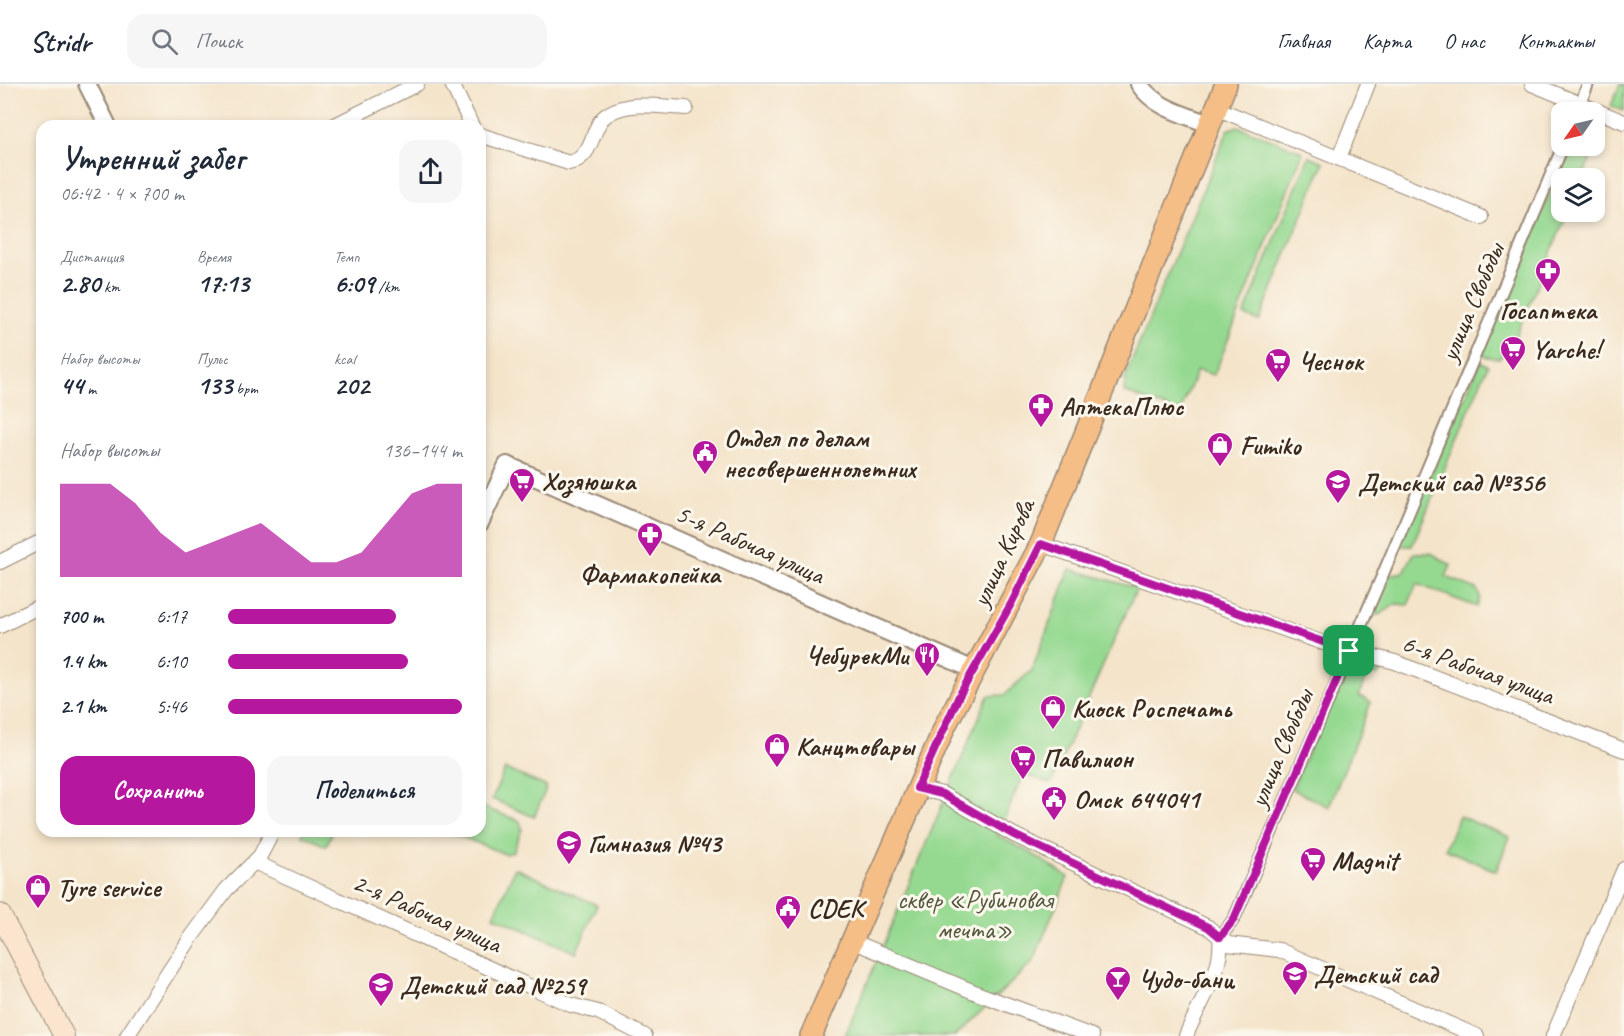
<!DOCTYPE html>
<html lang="ru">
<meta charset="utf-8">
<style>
:root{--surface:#fff;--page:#f6f6f7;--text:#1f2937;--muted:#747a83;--line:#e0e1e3;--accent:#b5179e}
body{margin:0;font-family:Caveat,sans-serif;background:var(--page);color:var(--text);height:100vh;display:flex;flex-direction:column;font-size:22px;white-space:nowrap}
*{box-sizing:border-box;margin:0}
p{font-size:20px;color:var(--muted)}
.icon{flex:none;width:33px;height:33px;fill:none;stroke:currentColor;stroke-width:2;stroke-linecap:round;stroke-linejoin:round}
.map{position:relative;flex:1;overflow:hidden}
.drawer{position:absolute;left:36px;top:36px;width:450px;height:717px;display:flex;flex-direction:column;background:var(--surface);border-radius:18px;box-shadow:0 3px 9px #0003}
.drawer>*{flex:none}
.needle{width:39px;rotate:236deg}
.buttons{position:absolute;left:1551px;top:18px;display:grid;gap:12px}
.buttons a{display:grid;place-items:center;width:54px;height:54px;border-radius:12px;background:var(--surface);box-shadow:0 3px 9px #0003;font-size:30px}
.pin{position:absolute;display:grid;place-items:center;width:51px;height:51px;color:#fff;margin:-26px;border-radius:12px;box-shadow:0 3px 9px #0006}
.round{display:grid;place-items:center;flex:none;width:63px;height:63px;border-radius:18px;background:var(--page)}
.overview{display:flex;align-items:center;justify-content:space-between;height:102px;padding:0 24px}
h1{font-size:33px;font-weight:700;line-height:45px}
.stats{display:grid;grid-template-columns:repeat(3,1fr);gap:9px;height:102px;padding:6px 24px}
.stats div{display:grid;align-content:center}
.stats b{font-size:26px;font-weight:700}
.stats small{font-size:16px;font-weight:400}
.stats p{font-size:16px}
.chart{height:168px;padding:12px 24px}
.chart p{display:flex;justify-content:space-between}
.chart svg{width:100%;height:108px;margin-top:6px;fill:var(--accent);opacity:.7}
.button{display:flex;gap:12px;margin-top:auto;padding:12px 24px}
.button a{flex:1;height:69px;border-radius:18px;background:var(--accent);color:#fff;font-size:24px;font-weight:700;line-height:69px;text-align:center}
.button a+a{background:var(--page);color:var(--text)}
ul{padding:0 24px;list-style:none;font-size:20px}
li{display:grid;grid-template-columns:96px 72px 1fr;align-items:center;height:45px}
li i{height:15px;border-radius:8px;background:var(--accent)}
header{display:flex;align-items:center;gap:36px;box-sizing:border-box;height:84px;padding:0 30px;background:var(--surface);border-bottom:2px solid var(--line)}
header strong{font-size:28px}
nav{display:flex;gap:33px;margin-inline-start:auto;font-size:21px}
.search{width:420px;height:54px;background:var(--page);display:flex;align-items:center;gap:15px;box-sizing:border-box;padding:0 21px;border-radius:18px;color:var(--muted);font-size:22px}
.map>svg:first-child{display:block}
.green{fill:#95d991;stroke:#688258;stroke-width:1.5}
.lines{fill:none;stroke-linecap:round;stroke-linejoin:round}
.pedestrian-casing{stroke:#988774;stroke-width:14}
.minor-casing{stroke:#988774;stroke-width:16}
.tertiary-casing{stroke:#988774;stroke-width:20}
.secondary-casing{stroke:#988774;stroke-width:22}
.primary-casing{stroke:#988774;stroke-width:24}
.pedestrian{stroke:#fff;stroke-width:10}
.minor{stroke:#fff;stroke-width:14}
.tertiary{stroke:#fff;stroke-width:16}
.secondary{stroke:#fbe5cf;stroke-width:20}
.primary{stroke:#f6be87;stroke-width:21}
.route-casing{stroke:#fff;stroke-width:12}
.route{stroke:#b5179e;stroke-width:8}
.labels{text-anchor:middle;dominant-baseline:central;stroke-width:6;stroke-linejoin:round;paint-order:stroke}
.street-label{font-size:26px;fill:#3b2a1e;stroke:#fbf7ec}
.poi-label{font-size:26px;font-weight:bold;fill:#3b2a1e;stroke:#fbf7ec;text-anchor:start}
.park-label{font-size:26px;fill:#52563b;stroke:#fbf7ec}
</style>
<header>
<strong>Stridr</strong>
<div class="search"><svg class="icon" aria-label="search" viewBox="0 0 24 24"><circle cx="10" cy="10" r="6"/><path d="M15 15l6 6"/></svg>Поиск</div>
<nav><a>Главная</a><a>Карта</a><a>О нас</a><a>Контакты</a></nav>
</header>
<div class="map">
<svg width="1624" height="952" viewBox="0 0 1624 952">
<rect width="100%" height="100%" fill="#fbf7ec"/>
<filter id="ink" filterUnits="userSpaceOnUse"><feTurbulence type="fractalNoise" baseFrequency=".0167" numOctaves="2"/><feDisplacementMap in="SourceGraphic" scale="12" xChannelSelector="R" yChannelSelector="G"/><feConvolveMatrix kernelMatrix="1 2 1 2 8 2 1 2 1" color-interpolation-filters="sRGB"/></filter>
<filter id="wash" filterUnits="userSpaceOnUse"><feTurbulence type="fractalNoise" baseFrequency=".008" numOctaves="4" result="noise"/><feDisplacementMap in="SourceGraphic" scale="24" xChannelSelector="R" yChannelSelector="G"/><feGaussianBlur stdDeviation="1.35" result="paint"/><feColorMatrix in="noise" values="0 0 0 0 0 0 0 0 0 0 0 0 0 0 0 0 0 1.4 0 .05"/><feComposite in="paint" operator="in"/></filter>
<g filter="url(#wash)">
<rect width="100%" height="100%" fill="#f4e4ca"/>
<path class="green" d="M 1620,0 L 1624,0 L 1624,27 L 1611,22 Z
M 1601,40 L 1605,41 L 1582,94 L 1562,94 L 1562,128 L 1568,128 L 1510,266 L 1499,274 L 1485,273 L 1483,268 L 1570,62 L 1594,62 L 1595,46 Z
M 1237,42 L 1303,68 L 1214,291 L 1197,286 L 1180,329 L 1124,308 L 1126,291 L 1228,46 Z
M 1309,72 L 1324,78 L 1259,237 L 1244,231 Z
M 1480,278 L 1488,281 L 1412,462 L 1399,462 Z
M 1414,469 L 1431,469 L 1451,481 L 1446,493 L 1477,505 L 1480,513 L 1477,523 L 1417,500 L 1408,521 L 1396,520 L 1381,530 L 1372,532 L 1357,564 L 1387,491 L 1404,488 Z
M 1070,485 L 1137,504 L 1051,700 L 1023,690 L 998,752 L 1031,769 L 1068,793 L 1033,878 L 955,952 L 845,952 L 988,612 L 1004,611 L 1032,586 Z
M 1347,577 L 1383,588 L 1377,591 L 1367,589 L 1359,612 L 1371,618 L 1329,723 L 1292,705 Z
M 505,685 L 547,703 L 534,733 L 492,715 Z
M 480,722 L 520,737 L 522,745 L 513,768 L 505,770 L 449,748 L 480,747 Z
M 1459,732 L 1510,753 L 1496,787 L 1445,765 Z
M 304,747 L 333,747 L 326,762 L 302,751 Z
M 515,784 L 597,821 L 576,869 L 494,832 Z"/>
</g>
<g filter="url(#ink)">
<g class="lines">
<defs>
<path id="pedestrian" d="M 1577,28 L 1588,0
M 1220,853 L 1234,835 L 1383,490 L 1563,62"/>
<path id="minor" d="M 452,0 L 472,42
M 1532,0 L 1624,38
M 1216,24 L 1481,133
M 333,42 L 417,0
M 480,51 L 569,79 C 596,73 590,40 608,30 C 630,16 661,23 686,24
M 1339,74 L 1368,0
M 1041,460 L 1326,560 L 1395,578 L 1624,666
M 0,478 L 42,457
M 0,542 L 42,521
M 917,704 L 942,710 L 1014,751 L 1208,843 L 1228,860 L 1279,866 L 1477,952
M 254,778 L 571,921 L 598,928 L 645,952
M 852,857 L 979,910 L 1092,952
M 127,952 L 190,855 L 226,806 L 260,772 L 273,747
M 1186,952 C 1198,920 1224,888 1220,853
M 1553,952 L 1624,785"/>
<path id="tertiary" d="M 87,0 L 108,42
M 1139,0 C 1155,24 1183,30 1209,40
M 480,439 L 507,381 L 974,586"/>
<path id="secondary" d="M 0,830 L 64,952"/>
<path id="primary" d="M 811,952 L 946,640 L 1041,460 L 1226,0"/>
</defs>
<use href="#pedestrian" class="pedestrian-casing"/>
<use href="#minor" class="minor-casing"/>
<use href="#tertiary" class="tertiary-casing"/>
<use href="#secondary" class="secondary-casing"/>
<use href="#primary" class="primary-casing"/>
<use href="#pedestrian" class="pedestrian"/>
<use href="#minor" class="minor"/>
<use href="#tertiary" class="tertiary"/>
<use href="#secondary" class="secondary"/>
<use href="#primary" class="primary"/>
</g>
</g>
<g class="lines" filter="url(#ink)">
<defs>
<path id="route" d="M 1041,460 L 1349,567 L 1234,835 L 1220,853 L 1208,843 L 1014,751 L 942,710 L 917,704 L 959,612 L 1011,520 Z"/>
</defs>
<use href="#route" class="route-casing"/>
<use href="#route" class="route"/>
</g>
<defs>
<symbol id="pharmacy-pin" viewBox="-11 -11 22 30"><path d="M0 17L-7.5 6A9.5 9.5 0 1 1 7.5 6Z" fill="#b5179e" stroke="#fbf7ec"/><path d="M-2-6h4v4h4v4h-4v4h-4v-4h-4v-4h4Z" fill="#fff"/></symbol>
<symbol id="supermarket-pin" viewBox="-11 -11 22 30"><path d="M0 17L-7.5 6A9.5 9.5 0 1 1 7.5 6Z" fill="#b5179e" stroke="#fbf7ec"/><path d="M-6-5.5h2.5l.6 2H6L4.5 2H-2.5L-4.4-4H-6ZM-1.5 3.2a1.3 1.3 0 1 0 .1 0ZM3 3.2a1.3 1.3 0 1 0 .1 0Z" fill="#fff"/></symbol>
<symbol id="shop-pin" viewBox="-11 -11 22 30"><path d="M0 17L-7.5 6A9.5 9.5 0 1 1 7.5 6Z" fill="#b5179e" stroke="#fbf7ec"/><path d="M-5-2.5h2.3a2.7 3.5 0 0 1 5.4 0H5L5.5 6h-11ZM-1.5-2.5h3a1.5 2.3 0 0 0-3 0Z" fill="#fff"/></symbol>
<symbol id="civic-pin" viewBox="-11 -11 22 30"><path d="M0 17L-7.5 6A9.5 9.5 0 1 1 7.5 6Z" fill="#b5179e" stroke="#fbf7ec"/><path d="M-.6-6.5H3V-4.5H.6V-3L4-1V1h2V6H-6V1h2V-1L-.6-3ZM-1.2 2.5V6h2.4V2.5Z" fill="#fff"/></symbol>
<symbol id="school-pin" viewBox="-11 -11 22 30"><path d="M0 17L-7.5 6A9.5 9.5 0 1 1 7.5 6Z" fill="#b5179e" stroke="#fbf7ec"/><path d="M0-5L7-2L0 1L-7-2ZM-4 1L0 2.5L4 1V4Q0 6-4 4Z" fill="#fff"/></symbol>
<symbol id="restaurant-pin" viewBox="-11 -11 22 30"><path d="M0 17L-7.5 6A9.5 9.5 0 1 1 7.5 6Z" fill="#b5179e" stroke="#fbf7ec"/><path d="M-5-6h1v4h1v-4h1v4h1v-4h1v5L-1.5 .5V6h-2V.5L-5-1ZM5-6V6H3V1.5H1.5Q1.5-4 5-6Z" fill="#fff"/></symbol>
<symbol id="bar-pin" viewBox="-11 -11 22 30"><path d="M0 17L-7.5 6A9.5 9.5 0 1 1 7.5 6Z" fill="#b5179e" stroke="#fbf7ec"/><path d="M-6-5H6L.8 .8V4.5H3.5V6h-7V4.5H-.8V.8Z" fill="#fff"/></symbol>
</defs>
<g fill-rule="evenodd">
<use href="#pharmacy-pin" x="1533" y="172" width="30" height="40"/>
<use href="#supermarket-pin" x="1498" y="250" width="30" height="40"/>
<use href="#supermarket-pin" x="1263" y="262" width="30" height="40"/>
<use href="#pharmacy-pin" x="1026" y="307" width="30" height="40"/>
<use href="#shop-pin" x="1205" y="346" width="30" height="40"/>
<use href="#civic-pin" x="690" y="354" width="30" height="40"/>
<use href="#supermarket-pin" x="507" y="382" width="30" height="40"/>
<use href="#school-pin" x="1323" y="383" width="30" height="40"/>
<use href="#pharmacy-pin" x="635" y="436" width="30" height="40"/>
<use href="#restaurant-pin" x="912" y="556" width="30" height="40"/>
<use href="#shop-pin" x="1038" y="609" width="30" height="40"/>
<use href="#shop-pin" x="762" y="647" width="30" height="40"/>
<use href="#supermarket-pin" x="1008" y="659" width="30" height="40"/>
<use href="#civic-pin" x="1039" y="700" width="30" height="40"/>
<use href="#school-pin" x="554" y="744" width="30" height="40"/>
<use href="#supermarket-pin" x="1298" y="761" width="30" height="40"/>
<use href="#shop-pin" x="23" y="788" width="30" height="40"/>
<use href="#civic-pin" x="773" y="809" width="30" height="40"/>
<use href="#school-pin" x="1280" y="875" width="30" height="40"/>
<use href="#bar-pin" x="1103" y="880" width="30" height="40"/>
<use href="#school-pin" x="366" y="886" width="30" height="40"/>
</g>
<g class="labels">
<g class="street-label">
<text transform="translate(1472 218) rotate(-67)">улица Свободы</text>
<text transform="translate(750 460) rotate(24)">5-я Рабочая улица</text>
<text transform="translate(1003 469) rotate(-65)">улица Кирова</text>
<text transform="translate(1478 585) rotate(20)">6-я Рабочая улица</text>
<text transform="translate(1281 664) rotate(-67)">улица Свободы</text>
<text transform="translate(427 829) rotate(24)">2-я Рабочая улица</text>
</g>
<g class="poi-label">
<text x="1548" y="226" text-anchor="middle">Госаптека</text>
<text x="1532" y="265">Yarche!</text>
<text x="1298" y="277">Чеснок</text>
<text x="1060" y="322">АптекаПлюс</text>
<text x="724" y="354">Отдел по делам<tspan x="724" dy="30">несовершеннолетних</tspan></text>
<text x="1240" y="361">Fumiko</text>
<text x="542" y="397">Хозяюшка</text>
<text x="1358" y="398">Детский сад №356</text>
<text x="650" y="490" text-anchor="middle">Фармакопейка</text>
<text x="908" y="571" text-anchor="end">ЧебурекМи</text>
<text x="1072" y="624">Киоск Роспечать</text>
<text x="796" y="662">Канцтовары</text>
<text x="1042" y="674">Павилион</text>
<text x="1074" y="715">Омск 644041</text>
<text x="588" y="759">Гимназия №43</text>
<text x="1332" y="776">Magnit</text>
<text x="57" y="803">Tyre service</text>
<text x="808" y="824">CDEK</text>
<text x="1314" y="890">Детский сад</text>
<text x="1138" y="895">Чудо-бани</text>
<text x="400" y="901">Детский сад №259</text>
</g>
<g class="park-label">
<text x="975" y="815">сквер «Рубиновая<tspan x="975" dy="30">мечта»</tspan></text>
</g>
</g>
</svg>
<div class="buttons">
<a><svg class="needle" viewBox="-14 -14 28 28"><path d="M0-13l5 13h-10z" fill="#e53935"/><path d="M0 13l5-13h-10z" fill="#747a83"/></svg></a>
<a><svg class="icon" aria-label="layers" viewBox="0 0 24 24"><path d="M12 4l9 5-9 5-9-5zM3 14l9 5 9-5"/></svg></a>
</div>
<div class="pin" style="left:1349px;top:567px;background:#1e9e55"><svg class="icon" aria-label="arrive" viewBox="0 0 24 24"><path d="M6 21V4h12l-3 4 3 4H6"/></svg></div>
<section class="drawer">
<div class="overview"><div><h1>Утренний забег</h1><p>06:42 · 4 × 700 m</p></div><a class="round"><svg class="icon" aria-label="share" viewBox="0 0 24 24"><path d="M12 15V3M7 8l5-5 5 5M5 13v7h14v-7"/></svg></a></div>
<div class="stats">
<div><p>Дистанция</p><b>2.80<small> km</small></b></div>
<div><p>Время</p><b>17:13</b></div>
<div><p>Темп</p><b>6:09<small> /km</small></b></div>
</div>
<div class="stats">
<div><p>Набор высоты</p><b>44<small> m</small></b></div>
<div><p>Пульс</p><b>133<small> bpm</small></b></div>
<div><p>kcal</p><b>202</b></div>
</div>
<div class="chart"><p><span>Набор высоты</span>136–144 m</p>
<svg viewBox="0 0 160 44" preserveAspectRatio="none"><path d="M0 44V6L10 6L20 6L30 14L40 26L50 34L60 30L70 26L80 22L90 30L100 38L110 38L120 34L130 22L140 10L150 6L160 6V44z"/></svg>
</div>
<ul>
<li><b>700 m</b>6:17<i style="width:72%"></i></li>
<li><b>1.4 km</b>6:10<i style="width:77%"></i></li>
<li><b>2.1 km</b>5:46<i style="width:100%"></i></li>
</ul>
<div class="button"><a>Сохранить</a><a>Поделиться</a></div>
</section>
</div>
